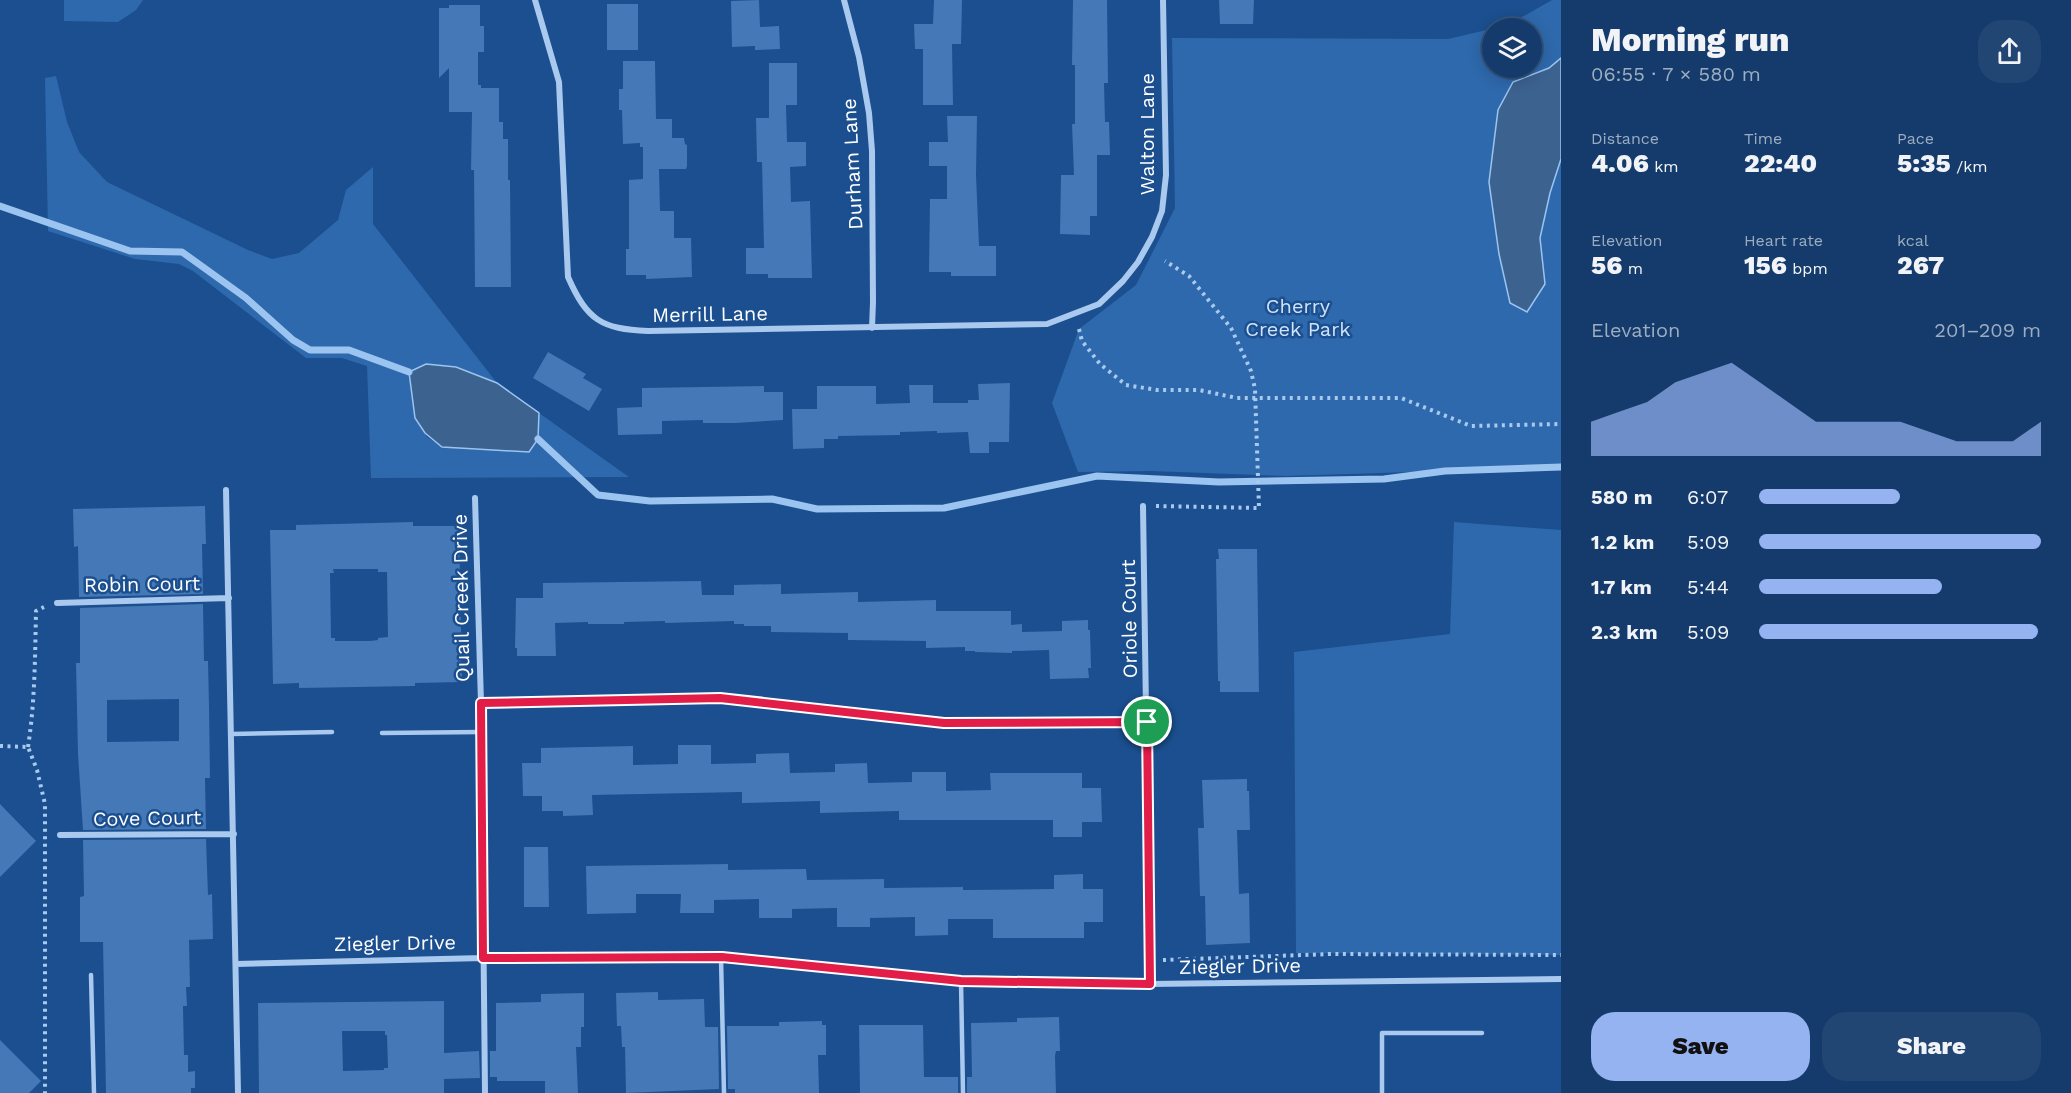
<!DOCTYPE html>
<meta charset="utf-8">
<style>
:root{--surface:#143b6b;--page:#214673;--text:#f1f3f6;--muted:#9dadc1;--line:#33557e;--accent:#95b2f1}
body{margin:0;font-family:"Work Sans",sans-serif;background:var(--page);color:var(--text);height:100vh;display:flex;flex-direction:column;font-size:22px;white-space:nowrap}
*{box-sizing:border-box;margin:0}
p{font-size:20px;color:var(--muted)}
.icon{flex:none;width:33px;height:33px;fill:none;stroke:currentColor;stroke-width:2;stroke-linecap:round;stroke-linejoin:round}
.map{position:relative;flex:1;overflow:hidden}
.sheet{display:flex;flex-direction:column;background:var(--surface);width:510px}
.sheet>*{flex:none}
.tools{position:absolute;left:1482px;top:18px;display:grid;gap:12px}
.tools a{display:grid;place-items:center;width:60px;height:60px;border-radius:50%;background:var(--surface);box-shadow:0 3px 15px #0003,0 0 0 2px var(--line);font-size:30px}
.pin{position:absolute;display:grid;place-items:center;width:51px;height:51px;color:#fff;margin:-26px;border:3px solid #fff;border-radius:50%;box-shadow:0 2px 6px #0007}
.round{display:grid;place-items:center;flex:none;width:63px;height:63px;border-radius:24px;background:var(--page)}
.headline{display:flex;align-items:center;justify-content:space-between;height:102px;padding:0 30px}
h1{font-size:33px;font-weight:800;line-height:45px}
.figures{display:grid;grid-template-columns:repeat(3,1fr);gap:9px;height:102px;padding:6px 30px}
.figures div{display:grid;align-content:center}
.figures b{font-size:26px;font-weight:800}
.figures small{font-size:16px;font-weight:400}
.figures p{font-size:16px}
.chart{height:168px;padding:12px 30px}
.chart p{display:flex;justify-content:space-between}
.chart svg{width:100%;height:108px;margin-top:6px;fill:var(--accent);opacity:.7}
.primary-button{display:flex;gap:12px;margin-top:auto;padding:12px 30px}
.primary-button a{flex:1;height:69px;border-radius:24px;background:var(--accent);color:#111;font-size:24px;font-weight:800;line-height:69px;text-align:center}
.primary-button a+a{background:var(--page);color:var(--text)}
ul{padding:0 30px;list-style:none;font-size:20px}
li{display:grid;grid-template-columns:96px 72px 1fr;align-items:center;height:45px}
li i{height:15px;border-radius:8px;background:var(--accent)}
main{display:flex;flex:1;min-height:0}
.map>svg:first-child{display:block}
.green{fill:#2e69ad;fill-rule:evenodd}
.water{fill:#3c6290;stroke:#9cc4f0;stroke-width:1.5}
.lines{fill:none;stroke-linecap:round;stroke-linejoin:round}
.stream{stroke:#9cc4f0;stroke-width:7}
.building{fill:#4478b7;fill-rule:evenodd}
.path{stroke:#a9c9ee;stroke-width:4;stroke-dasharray:3 4.5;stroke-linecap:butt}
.service{stroke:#a9c9ee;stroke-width:4.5}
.minor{stroke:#a9c9ee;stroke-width:6}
.route-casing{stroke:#fff;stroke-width:12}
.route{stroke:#e11d48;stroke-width:8}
.labels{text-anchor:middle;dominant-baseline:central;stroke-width:5;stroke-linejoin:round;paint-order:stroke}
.street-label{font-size:20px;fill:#fff;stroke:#1b4f8f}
.park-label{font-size:20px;fill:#cfe3fa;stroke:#1b4f8f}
</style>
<main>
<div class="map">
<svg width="1561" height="1093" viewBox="0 0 1561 1093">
<rect width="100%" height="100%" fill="#1b4f8f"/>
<path class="green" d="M 64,0 L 143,0 L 136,10 L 118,22 L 64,21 Z
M 1552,0 L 1561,0 L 1561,467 L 1287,476 L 1150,471 L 1078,472 L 1052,403 L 1079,329 L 1136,285 L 1175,208 L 1172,38 L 1448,39 L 1508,25 ZM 1492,28 L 1532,28 L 1532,68 L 1492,68 Z
M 56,76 L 67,122 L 79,152 L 107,182 L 248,250 L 272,259 L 299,253 L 338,220 L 346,190 L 373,167 L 373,224 L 497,383 L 456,367 L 415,418 L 427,437 L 442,447 L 538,439 L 539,413 L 629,477 L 371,478 L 367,366 L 342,358 L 306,358 L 193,271 L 179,264 L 135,259 L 48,231 L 45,78 Z
M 1454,522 L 1561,530 L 1561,955 L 1296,953 L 1294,652 L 1450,634 Z"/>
<path class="water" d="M 1561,58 L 1561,159 L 1550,193 L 1540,238 L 1545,284 L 1527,312 L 1510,303 L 1499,254 L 1489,182 L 1498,110 L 1513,82 L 1549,68 Z
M 426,364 L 456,367 L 497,383 L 539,413 L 538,439 L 529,452 L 442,447 L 425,433 L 415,418 L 409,372 Z"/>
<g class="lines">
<path class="stream" d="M 0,206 L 130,251 L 182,252 L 246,298 L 293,340 L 310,350 L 349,350 L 409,372
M 538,439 L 598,495 L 650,501 L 772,499 L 817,509 L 944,508 L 1097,476 L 1219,482 L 1384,479 L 1445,471 L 1561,467"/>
</g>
<path class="building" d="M 759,0 L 760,27 L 779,26 L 780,49 L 755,50 L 755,46 L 732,47 L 731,1 Z
M 934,0 L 962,0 L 961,44 L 952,44 L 953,105 L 923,105 L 923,49 L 915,49 L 914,24 L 933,24 Z
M 1073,0 L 1107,0 L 1108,83 L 1104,83 L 1105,122 L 1109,122 L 1110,155 L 1097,155 L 1097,216 L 1090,216 L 1090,235 L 1060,234 L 1061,175 L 1074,175 L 1072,124 L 1075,124 L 1075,65 L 1072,65 Z
M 1219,0 L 1254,0 L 1253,24 L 1220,24 Z
M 607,4 L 638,4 L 638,50 L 607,50 Z
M 449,5 L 480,5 L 480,26 L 484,26 L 484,52 L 478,52 L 478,85 L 481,85 L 481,88 L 499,88 L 499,122 L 503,122 L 503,139 L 508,139 L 508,180 L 510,180 L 511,287 L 475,287 L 474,170 L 471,170 L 472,112 L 449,112 L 449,68 L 439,78 L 439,8 L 449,8 Z
M 623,61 L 655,61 L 656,119 L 672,119 L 672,138 L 684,138 L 685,144 L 687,145 L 687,166 L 686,169 L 659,169 L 660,211 L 674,211 L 674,238 L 691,238 L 692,277 L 646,279 L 646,275 L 626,275 L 626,249 L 629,249 L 629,180 L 643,179 L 643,147 L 640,147 L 640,143 L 623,144 L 622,110 L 619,110 L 619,89 L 623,89 Z
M 769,63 L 797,63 L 797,105 L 786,105 L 787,142 L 806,142 L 806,166 L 790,167 L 791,202 L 810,201 L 812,278 L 768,278 L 768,274 L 746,274 L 746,248 L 764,248 L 762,162 L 757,162 L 756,118 L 769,118 Z
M 947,116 L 977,116 L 976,175 L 979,246 L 996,246 L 996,276 L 951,276 L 951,272 L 929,272 L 930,199 L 947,199 L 947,166 L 929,166 L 929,142 L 948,142 Z
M 548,352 L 586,374 L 583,378 L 602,389 L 589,411 L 533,378 Z
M 1010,383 L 1009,442 L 989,442 L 989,453 L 970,453 L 968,432 L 937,433 L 937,431 L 900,432 L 900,435 L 838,436 L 838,439 L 824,439 L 824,448 L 793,449 L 792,409 L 817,409 L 817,386 L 876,386 L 876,404 L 910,403 L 909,385 L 933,385 L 933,403 L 968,403 L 968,400 L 979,400 L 978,384 Z
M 764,386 L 764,392 L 783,392 L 783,420 L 735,423 L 703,423 L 703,420 L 662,421 L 662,434 L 618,435 L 617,408 L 642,407 L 642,388 Z
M 205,506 L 206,544 L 202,544 L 203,594 L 79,597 L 78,546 L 74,547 L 73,509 Z
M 413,522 L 413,526 L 459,526 L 462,682 L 415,683 L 415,686 L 299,688 L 299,683 L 273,684 L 270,530 L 296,530 L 296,525 ZM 333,569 L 378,569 L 378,572 L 387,572 L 388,637 L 378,638 L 378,640 L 370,641 L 335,641 L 335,638 L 331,638 L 330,573 L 334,573 Z
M 1218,549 L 1257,549 L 1259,692 L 1220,692 L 1220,681 L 1218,681 L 1216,559 L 1219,559 Z
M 701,581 L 702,595 L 734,595 L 734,585 L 781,584 L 781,594 L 858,592 L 858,602 L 936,600 L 936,611 L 1011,611 L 1011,625 L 1022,624 L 1022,632 L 1062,631 L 1062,621 L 1088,620 L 1088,630 L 1090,630 L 1091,668 L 1088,668 L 1089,678 L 1050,679 L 1049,650 L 1012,651 L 1012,653 L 975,652 L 975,651 L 965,651 L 965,647 L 926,648 L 926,641 L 848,640 L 848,633 L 771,632 L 771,626 L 744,626 L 744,624 L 734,624 L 734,621 L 665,623 L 665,621 L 624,622 L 624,624 L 588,624 L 588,622 L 555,623 L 556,656 L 517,656 L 517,648 L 515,648 L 516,598 L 543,598 L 543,583 Z
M 203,604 L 204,661 L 208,661 L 209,706 L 210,778 L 205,778 L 206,829 L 83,830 L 78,754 L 76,663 L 80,663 L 80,608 ZM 179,699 L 179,741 L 107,742 L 107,700 Z
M 678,745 L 711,745 L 711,764 L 756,763 L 756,754 L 789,753 L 790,773 L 835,772 L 835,764 L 867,763 L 868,783 L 912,782 L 912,772 L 946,772 L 946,791 L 991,790 L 990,773 L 1082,773 L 1082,788 L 1101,788 L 1102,822 L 1082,822 L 1082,837 L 1053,837 L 1053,820 L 899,820 L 899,811 L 820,813 L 820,801 L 742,803 L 742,792 L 592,795 L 593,815 L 563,816 L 563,811 L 542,811 L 542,796 L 523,796 L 522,763 L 541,763 L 541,748 L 633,746 L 633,765 L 678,764 Z
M 1247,779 L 1247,791 L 1249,791 L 1250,830 L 1237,830 L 1239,894 L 1249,893 L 1250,943 L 1206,945 L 1205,896 L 1200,896 L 1198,828 L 1204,828 L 1202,780 Z
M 0,804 L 36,841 L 0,877 Z
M 206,839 L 208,895 L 212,894 L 213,939 L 189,940 L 190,987 L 186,987 L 187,1006 L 183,1006 L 184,1055 L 188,1055 L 188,1072 L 195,1071 L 195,1088 L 191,1088 L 191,1093 L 106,1093 L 103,942 L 80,942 L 80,897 L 84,896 L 83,840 Z
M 524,847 L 548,847 L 549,907 L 524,907 Z
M 728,864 L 728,870 L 806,869 L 807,880 L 884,879 L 884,888 L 963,887 L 963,890 L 1054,889 L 1054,875 L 1083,874 L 1083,889 L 1103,889 L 1103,922 L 1084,922 L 1084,938 L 993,938 L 993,919 L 948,919 L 948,935 L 915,936 L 915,917 L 870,918 L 870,927 L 837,927 L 837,908 L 792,909 L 792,918 L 759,918 L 759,899 L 714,900 L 714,913 L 680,913 L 681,894 L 636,894 L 636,913 L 587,914 L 586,866 Z
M 658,992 L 658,1000 L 704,999 L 705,1027 L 718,1027 L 719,1089 L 626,1093 L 625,1047 L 622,1047 L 621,1026 L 617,1026 L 616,993 Z
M 584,993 L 584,1027 L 581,1027 L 581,1047 L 576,1047 L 578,1093 L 545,1093 L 545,1081 L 497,1081 L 497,1077 L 490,1077 L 490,1051 L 496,1051 L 496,1003 L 541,1002 L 541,994 Z
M 444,1001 L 444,1053 L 479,1051 L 480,1078 L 444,1079 L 444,1093 L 259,1093 L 258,1003 ZM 342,1031 L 385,1031 L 385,1035 L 387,1035 L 388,1068 L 384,1068 L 384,1070 L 343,1071 Z
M 1059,1017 L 1060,1051 L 1056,1051 L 1055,1056 L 1056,1093 L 967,1093 L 967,1077 L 972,1077 L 971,1023 L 1017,1022 L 1017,1018 Z
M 822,1021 L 822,1025 L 826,1025 L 826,1055 L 818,1055 L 819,1093 L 735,1093 L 735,1089 L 728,1089 L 727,1026 L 779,1026 L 779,1022 Z
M 859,1025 L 923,1025 L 924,1077 L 958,1077 L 958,1093 L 860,1093 Z
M 0,1040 L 41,1081 L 29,1093 L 0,1093 Z"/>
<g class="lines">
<path class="path" d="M 1079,329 L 1082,341 L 1100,364 L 1126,385 L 1157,390 L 1199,390 L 1237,398 L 1401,398 L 1471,426 L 1561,424
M 1156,506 L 1259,508 L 1255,389 L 1251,371 L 1231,328 L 1189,276 L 1165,261
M 0,746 L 28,747 L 37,770 L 45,804 L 45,1093
M 28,747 C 35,702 35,657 36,611 L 44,607
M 1163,960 L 1331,954 L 1561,955"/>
<path class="service" d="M 382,733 L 481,732
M 232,734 L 332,732
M 721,957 L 724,1093
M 91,975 L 94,1093
M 961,981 L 963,1093
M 1382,1093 L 1382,1033 L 1482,1033"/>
<path class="minor" d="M 535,0 L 559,82 L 568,277 C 587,320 601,329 648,331 L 1047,324 L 1099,304 L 1123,281 L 1138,262 L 1152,237 L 1162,211 L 1166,175 L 1163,0
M 844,0 L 859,57 L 869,113 L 872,151 L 873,302 L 872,328
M 226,490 L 238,1093
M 475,498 L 481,703 L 485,1093
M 1143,506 L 1150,984
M 57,603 L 229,598
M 481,703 L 720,698 L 944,723 L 1147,722
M 60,835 L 234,834
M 236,964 L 483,958 L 721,957 L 961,981 L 1150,984 L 1561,979"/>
</g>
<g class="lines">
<defs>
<path id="route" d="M 720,698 L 944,723 L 1147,722 L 1150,984 L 961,981 L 722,957 L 483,958 L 481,703 Z"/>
</defs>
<use href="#route" class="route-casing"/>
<use href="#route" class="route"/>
</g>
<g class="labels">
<g class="street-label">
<text transform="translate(1147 134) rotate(-90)">Walton Lane</text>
<text transform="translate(852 164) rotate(-93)">Durham Lane</text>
<text transform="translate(710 314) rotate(-1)">Merrill Lane</text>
<text transform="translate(142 584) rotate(-1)">Robin Court</text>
<text transform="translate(461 598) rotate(-91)">Quail Creek Drive</text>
<text transform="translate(1129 619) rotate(-91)">Oriole Court</text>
<text transform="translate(147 818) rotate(-1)">Cove Court</text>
<text transform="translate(395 943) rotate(-1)">Ziegler Drive</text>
<text transform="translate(1240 966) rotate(-1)">Ziegler Drive</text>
</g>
<g class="park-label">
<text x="1298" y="306">Cherry<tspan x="1298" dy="23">Creek Park</tspan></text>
</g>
</g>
</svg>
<div class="tools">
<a><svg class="icon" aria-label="layers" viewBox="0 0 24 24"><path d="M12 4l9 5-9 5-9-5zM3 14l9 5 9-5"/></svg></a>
</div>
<div class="pin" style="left:1147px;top:722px;background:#1e9e55"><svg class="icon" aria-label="arrive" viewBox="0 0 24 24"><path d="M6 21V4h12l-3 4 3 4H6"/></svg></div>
</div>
<section class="sheet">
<div class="headline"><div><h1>Morning run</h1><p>06:55 · 7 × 580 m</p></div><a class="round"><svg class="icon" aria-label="share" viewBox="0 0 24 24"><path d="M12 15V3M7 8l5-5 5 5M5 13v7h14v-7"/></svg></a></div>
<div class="figures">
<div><p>Distance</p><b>4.06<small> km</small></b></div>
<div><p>Time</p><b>22:40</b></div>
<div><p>Pace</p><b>5:35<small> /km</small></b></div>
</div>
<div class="figures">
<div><p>Elevation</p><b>56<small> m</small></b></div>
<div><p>Heart rate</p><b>156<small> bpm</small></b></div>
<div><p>kcal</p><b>267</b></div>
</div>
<div class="chart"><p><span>Elevation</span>201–209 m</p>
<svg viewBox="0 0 160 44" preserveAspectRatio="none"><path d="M0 44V30L10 26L20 22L30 14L40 10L50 6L60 14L70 22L80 30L90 30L100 30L110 30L120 34L130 38L140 38L150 38L160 30V44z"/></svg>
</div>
<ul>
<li><b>580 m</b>6:07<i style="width:50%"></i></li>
<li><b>1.2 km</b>5:09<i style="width:100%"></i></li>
<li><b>1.7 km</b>5:44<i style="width:65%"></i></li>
<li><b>2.3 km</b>5:09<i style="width:99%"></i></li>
</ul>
<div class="primary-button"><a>Save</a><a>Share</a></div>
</section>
</main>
